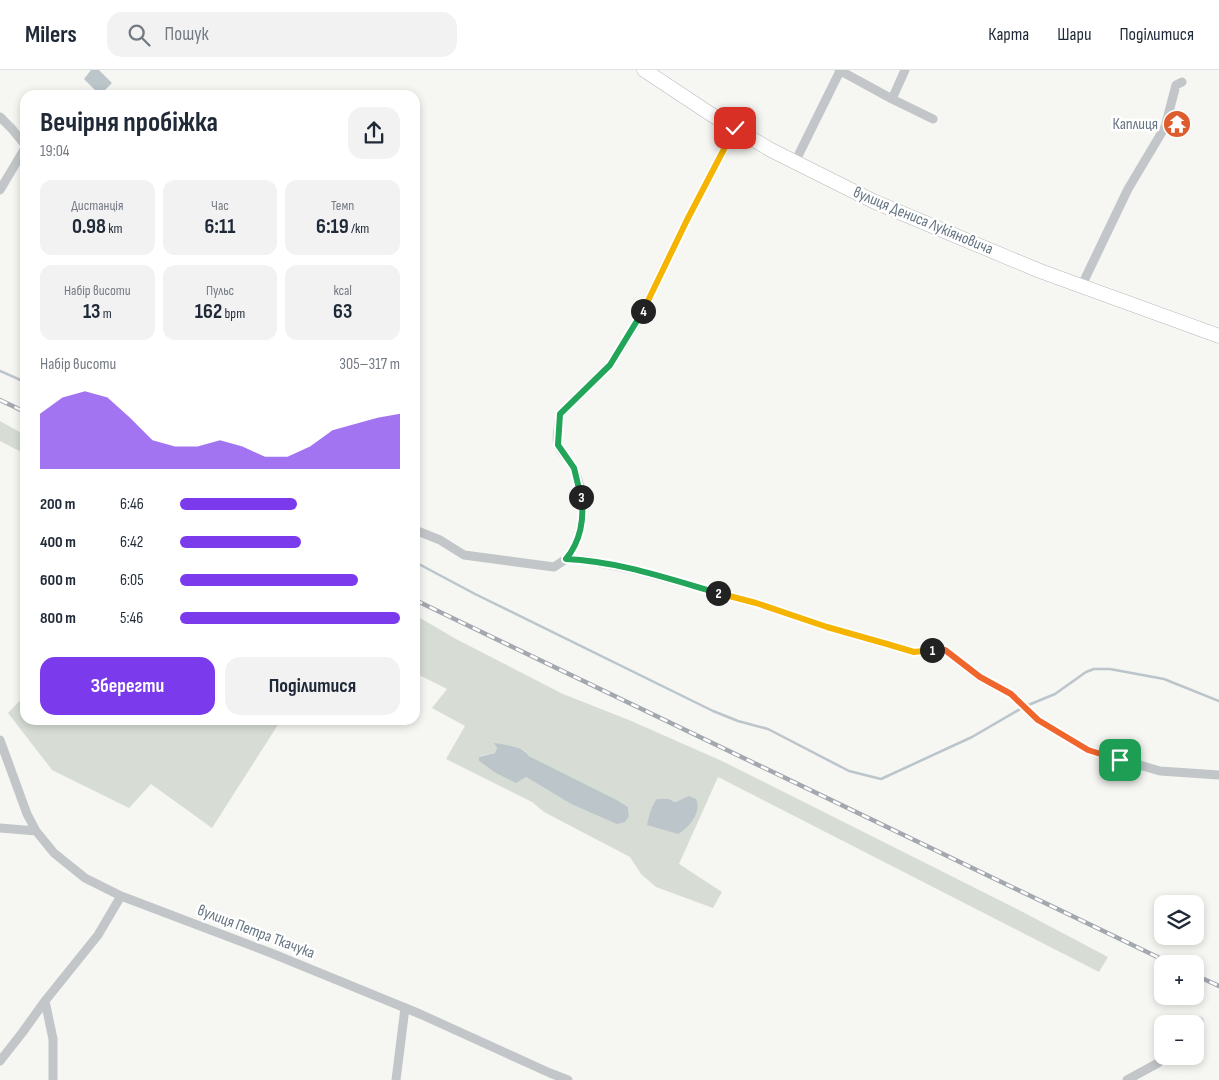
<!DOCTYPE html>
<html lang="uk">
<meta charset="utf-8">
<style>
:root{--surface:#fff;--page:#f2f2f3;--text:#1f2937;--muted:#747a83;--line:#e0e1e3;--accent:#7c3aed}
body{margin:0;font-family:"Sofia Sans Condensed",sans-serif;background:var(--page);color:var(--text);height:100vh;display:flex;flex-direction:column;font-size:19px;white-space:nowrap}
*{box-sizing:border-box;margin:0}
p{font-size:16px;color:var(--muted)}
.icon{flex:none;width:28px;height:28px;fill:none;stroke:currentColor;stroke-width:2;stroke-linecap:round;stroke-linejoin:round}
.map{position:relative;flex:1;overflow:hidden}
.sheet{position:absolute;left:20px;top:20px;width:400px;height:635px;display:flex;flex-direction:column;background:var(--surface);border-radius:15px;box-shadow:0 2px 8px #0003}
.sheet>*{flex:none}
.tools{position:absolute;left:1154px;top:825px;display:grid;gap:10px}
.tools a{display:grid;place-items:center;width:50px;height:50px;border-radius:10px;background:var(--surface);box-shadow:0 2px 8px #0003;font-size:25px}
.pin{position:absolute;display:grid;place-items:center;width:42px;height:42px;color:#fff;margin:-21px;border-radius:10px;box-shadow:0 2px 8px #0006}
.km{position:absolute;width:25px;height:25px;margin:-12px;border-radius:50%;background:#222;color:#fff;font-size:14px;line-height:25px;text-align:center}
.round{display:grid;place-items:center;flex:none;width:52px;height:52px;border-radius:15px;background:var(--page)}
.summary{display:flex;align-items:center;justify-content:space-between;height:85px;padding:0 20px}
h1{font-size:28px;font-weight:700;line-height:38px}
.metrics{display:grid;grid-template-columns:repeat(3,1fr);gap:8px;height:85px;padding:5px 20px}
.metrics div{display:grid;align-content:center;border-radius:12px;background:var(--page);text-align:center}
.metrics b{font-size:21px;font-weight:700}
.metrics small{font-size:14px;font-weight:400}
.metrics p{font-size:14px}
.chart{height:140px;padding:10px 20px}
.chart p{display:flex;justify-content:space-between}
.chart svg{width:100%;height:90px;margin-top:5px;fill:var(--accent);opacity:.7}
.button{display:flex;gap:10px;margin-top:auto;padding:10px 20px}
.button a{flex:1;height:58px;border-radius:15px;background:var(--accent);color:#fff;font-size:20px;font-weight:700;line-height:58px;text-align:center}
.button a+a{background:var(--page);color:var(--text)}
ul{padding:0 20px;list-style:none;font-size:16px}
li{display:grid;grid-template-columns:80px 60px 1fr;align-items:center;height:38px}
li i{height:12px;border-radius:6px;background:var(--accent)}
header{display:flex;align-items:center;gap:30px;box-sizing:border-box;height:70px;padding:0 25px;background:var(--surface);border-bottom:1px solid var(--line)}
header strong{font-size:24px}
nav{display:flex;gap:28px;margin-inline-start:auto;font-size:18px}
.search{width:350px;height:45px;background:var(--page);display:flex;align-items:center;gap:12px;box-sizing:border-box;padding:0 18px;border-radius:15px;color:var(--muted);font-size:19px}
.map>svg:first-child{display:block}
.green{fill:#d7ddd4;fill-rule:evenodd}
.water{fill:#bbc5ca}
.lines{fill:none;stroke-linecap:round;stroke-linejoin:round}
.stream{stroke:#bbc5ca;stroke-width:2.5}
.trunk-casing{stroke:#b5b8bb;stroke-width:15}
.minor{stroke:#c2c6c9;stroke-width:9}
.trunk{stroke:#fff;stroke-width:14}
.rail-casing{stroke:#a3a8ae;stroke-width:4.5}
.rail{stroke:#fff;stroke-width:2.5;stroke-dasharray:8;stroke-linecap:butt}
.split-1-casing{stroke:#fff;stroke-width:10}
.split-2-casing{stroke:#fff;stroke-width:10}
.split-3-casing{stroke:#fff;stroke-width:10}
.split-4-casing{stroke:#fff;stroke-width:10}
.split-5-casing{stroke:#fff;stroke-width:10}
.split-1{stroke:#f0652b;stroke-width:6}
.split-2{stroke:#f5b400;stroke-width:6}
.split-3{stroke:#22a559;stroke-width:6}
.split-4{stroke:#22a559;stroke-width:6}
.split-5{stroke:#f5b400;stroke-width:6}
.labels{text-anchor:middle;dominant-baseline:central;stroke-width:5;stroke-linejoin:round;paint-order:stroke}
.poi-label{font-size:16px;fill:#667583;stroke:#fff;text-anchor:end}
.street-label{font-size:16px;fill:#667583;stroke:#fff}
</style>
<header>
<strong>Milers</strong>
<div class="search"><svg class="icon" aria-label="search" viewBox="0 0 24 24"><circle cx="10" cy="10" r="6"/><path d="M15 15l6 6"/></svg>Пошук</div>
<nav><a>Карта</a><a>Шари</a><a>Поділитися</a></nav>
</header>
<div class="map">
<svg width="1219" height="1010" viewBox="0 0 1219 1010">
<rect width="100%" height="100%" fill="#f6f6f3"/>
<path class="green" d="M 0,351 L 25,365 L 25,384 L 0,371 Z
M 415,545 L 456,569 L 563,624 L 629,650 L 722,691 L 1017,839 L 1108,887 L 1099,902 L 718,707 L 679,794 L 722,822 L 713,838 L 656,817 L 641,804 L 630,787 L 544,742 L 532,732 L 446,689 L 465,656 L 432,638 L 447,619 L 415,603 ZM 495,674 L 525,681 L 529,686 L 617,730 L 628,737 L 629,746 L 588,741 L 571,734 L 526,707 L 494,702 L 479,691 L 481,686 L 495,683 L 497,678 ZM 683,728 L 647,755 L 651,745 L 651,739 L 654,735 L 669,729 L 675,732 Z
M 25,625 L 25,650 L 281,650 L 212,758 L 151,714 L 129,738 L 52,700 L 8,643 Z"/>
<path class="water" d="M 91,0 L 99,0 L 112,13 L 101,24 L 95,20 L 84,9 Z
M 494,673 C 506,675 522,676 529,686 L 617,730 L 628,737 L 629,746 L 625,752 L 617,754 L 571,734 L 526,707 L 516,713 L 494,702 L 479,691 L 479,687 L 495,683 L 497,678 Z
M 689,726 L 696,729 C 702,742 689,758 678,764 L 647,755 C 649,746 651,736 657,729 L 669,729 L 675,732 Z"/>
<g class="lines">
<path class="stream" d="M 0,301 L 25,312
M 415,492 L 475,524 L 713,641 L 738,651 L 768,659 L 849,701 L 881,709 L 972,667 L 1022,638
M 1026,636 L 1055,624 L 1086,602 L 1094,599 L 1110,599 L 1164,609 L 1219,631"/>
<defs>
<path id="trunk" d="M 644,0 L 712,45 L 771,80 L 875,132 L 1040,201 L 1219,266"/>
</defs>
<use href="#trunk" class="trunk-casing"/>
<path class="minor" d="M 839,0 L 892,29 L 933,49
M 892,29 L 905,0
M 0,47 L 12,59 L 25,75
M 795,92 L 840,1
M 0,120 L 25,78
M 1081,217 L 1128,119 L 1165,57 L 1176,15 L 1182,12
M 415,460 L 440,470 L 464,485 L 554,497 L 566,489 L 586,490 L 635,500 L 756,533 L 827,557 L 914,582 L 945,580 L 979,607 L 1011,624 L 1038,650 L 1088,680 L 1160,701 L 1219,705
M 566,489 C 586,464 587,426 573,397 C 570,389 560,383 558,375 C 555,366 560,353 560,344 L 610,295 L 638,250 L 687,150 L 735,58
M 0,670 L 27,744 L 36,761 L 54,783 L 85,808 L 121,826 L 271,883 L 420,944 L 550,1003 L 568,1010
M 0,758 L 36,761
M 45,931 L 53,969 L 53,1010
M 1195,955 L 1199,951
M 0,991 L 22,963 L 45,931 L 98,865 L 121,826
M 396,1010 L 405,938
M 1127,1010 L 1158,993 L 1164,986"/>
<use href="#trunk" class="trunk"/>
<defs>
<path id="rail" d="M 0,330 L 25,342
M 415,530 L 1172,894
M 1195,905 L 1219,916"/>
</defs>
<use href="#rail" class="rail-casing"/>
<use href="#rail" class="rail"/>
</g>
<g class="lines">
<defs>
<path id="split-1" d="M 932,580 L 945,580 L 980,607 L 1011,624 L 1038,650 L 1088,680 L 1120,690"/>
<path id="split-2" d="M 718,523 L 756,533 L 827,557 L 887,574 L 914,582 L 932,580"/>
<path id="split-3" d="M 581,427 C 585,449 580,472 566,489 C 617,491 669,509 718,523"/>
<path id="split-4" d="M 581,427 L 574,398 L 558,375 L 560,344 L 610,295 L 643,241"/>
<path id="split-5" d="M 643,241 L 687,150 L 735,58"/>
</defs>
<use href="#split-1" class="split-1-casing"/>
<use href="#split-2" class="split-2-casing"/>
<use href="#split-3" class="split-3-casing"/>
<use href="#split-4" class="split-4-casing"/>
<use href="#split-5" class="split-5-casing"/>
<use href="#split-1" class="split-1"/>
<use href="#split-2" class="split-2"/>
<use href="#split-3" class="split-3"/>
<use href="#split-4" class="split-4"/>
<use href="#split-5" class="split-5"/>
</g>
<defs>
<symbol id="temple-disc" viewBox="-11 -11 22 22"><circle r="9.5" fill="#dd5d2c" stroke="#fff"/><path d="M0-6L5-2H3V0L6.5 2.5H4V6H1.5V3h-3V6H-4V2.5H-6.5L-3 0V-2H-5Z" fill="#fff"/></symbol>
</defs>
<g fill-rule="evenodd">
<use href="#temple-disc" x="1161" y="38" width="32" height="32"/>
</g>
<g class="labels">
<g class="poi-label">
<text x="1158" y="54">Каплиця</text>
</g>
<g class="street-label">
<text transform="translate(923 151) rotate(23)">вулиця Дениса Лукіяновича</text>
<text transform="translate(256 862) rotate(21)">вулиця Петра Ткачука</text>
</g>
</g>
</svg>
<div class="tools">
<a><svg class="icon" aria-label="layers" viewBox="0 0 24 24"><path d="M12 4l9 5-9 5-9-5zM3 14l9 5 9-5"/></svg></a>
<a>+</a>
<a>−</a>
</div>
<div class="pin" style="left:1120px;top:690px;background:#1e9e55"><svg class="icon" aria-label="arrive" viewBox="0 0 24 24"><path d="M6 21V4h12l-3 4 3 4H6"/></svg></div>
<div class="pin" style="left:735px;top:58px;background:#d93025"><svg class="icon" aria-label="check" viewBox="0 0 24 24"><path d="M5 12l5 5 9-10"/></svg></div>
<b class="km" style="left:932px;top:580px">1</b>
<b class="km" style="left:718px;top:523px">2</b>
<b class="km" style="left:581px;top:427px">3</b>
<b class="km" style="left:643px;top:241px">4</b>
<section class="sheet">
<div class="summary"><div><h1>Вечірня пробіжка</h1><p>19:04</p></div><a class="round"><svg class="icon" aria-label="share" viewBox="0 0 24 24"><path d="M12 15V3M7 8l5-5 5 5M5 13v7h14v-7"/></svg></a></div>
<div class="metrics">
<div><p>Дистанція</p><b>0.98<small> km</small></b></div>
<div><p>Час</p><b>6:11</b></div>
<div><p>Темп</p><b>6:19<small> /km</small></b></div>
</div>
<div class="metrics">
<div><p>Набір висоти</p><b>13<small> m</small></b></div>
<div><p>Пульс</p><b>162<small> bpm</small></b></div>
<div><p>kcal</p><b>63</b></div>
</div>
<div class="chart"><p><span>Набір висоти</span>305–317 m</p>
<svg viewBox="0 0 160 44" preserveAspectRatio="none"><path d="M0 44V17L10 9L20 6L30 9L40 19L50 30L60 33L70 33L80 30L90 33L100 38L110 38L120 33L130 25L140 22L150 19L160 17V44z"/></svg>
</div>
<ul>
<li><b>200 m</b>6:46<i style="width:53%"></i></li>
<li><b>400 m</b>6:42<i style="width:55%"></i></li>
<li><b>600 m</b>6:05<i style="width:81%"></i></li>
<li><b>800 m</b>5:46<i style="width:100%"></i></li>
</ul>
<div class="button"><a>Зберегти</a><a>Поділитися</a></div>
</section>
</div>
